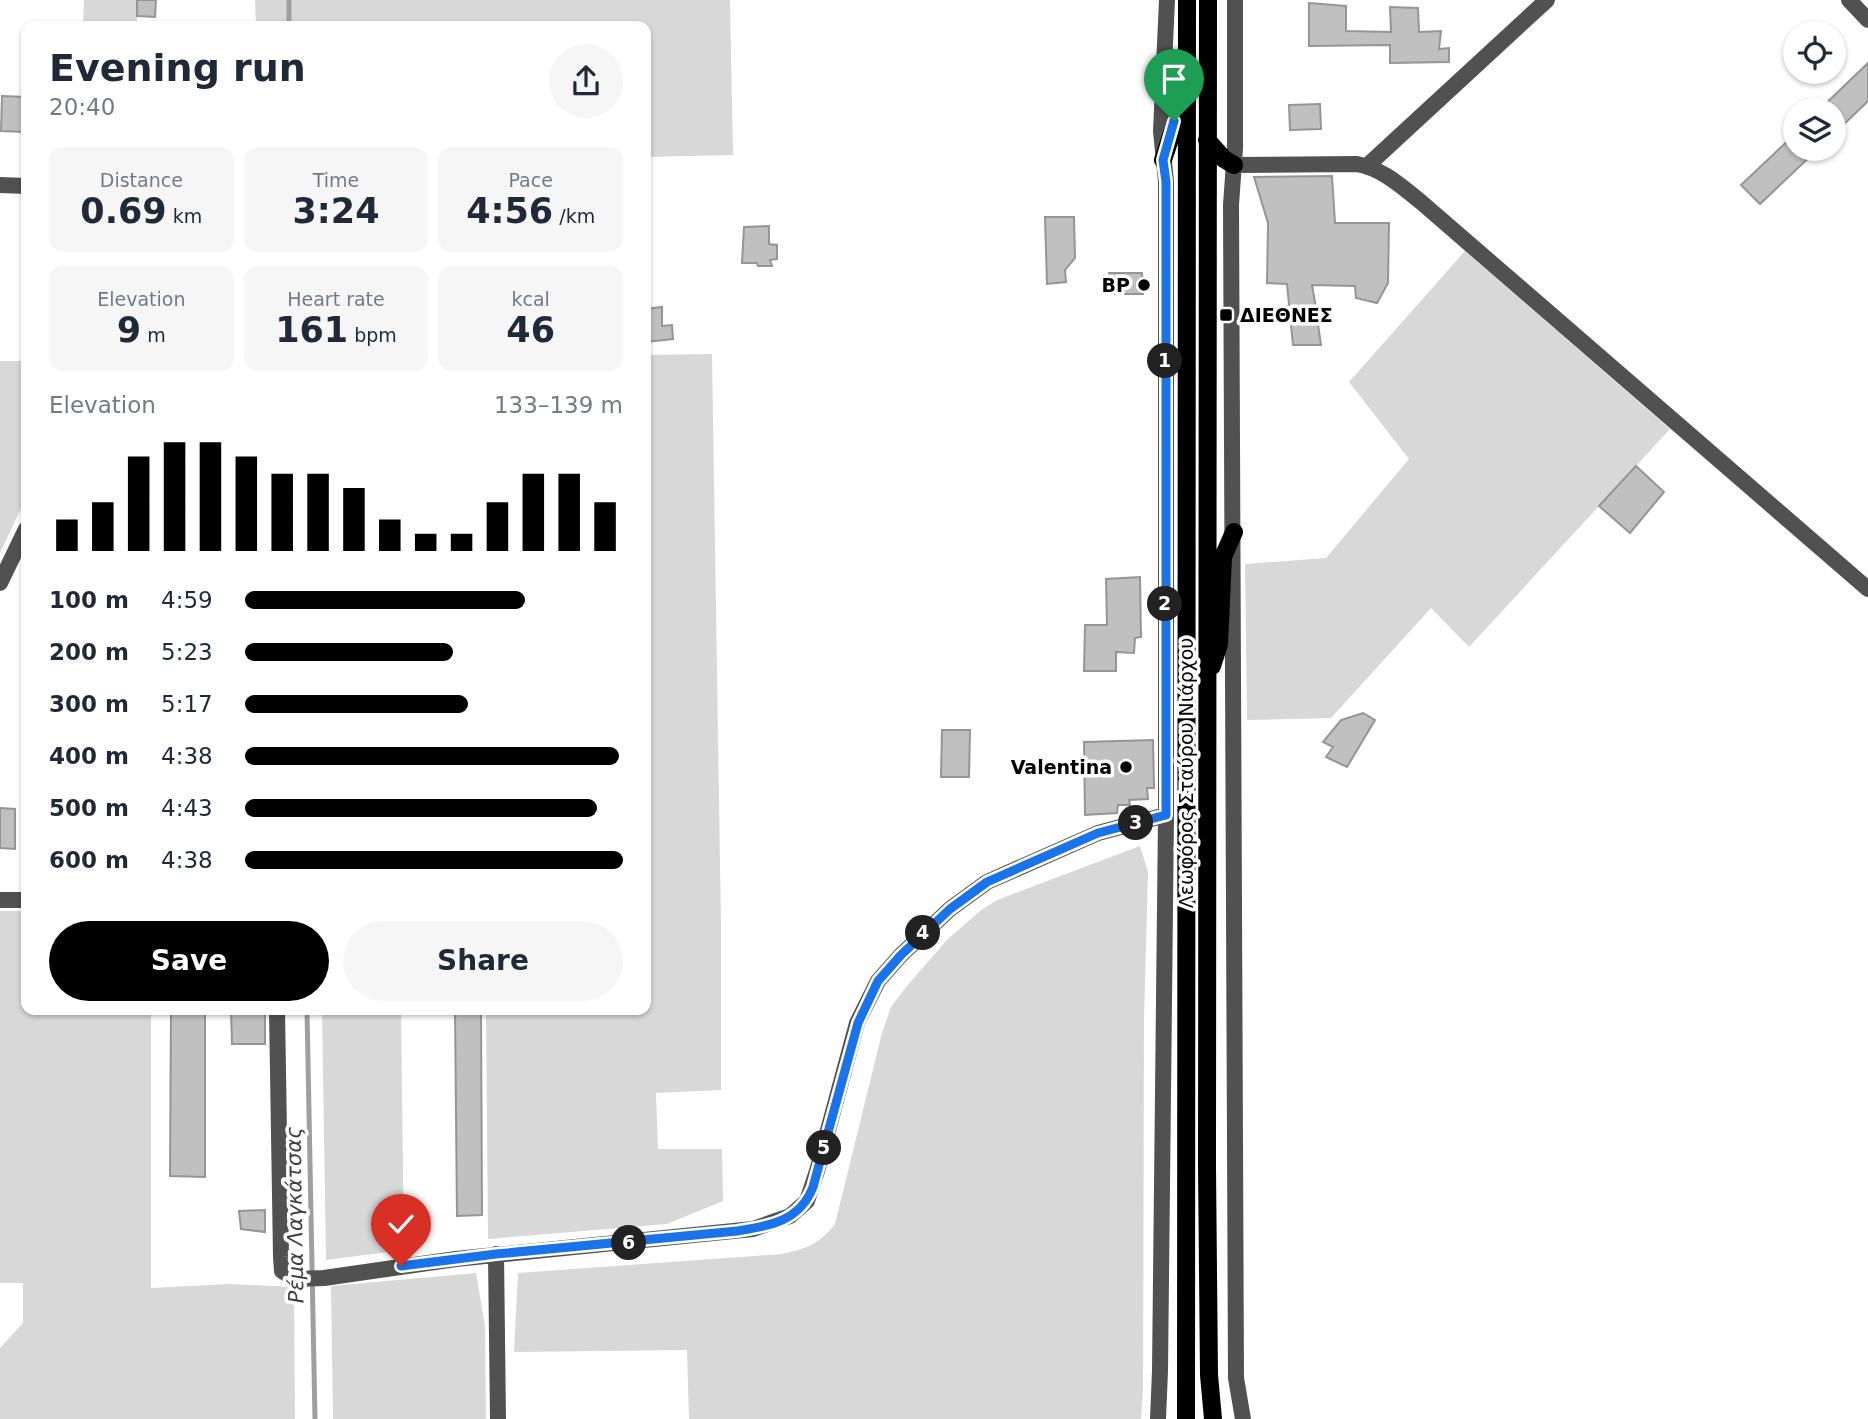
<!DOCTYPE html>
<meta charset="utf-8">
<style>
:root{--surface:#fff;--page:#f6f6f7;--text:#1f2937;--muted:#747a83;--accent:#000}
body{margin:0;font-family:"DejaVu Sans",sans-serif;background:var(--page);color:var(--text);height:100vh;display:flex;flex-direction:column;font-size:26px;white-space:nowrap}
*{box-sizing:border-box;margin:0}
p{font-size:23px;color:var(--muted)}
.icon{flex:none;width:38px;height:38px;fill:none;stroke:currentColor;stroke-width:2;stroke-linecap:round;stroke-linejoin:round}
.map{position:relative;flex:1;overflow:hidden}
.sheet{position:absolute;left:21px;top:21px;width:630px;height:994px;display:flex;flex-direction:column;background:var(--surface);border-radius:14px;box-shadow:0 2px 5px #0004}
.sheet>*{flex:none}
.buttons{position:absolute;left:1783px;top:21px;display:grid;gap:14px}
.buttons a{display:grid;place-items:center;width:63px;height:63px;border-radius:50%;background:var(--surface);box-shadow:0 2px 5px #0004;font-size:35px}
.pin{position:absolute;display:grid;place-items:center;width:60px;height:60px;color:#fff;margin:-72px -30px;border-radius:50% 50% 50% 0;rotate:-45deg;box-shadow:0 0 7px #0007}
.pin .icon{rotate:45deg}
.km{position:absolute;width:35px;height:35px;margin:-18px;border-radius:50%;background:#222;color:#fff;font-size:19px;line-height:35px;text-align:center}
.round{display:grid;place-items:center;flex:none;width:74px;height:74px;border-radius:37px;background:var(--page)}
.head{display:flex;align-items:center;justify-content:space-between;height:119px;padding:0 28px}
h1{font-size:38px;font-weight:700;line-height:52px}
.figures{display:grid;grid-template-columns:repeat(3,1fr);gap:10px;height:119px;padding:7px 28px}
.figures div{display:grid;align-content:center;border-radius:14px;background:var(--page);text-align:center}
.figures b{font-size:35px;font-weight:700}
.figures small{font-size:19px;font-weight:400}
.figures p{font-size:19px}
.chart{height:196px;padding:14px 28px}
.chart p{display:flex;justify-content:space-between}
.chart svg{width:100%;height:126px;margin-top:7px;stroke:var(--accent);stroke-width:6}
.action{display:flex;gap:14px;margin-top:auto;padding:14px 28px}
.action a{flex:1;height:80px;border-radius:42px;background:var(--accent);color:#fff;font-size:28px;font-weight:700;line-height:80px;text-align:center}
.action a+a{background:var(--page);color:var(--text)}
ul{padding:0 28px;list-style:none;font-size:23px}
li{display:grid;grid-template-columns:112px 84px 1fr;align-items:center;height:52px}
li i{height:18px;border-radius:9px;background:var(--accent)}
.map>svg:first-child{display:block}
.green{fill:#d8d8d8}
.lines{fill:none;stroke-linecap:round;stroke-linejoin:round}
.stream{stroke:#9f9f9f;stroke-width:5}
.building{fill:#c0c0c0;stroke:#959595;stroke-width:2}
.minor{stroke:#515151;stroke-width:16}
.major{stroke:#000;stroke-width:18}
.route-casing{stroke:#fff;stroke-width:14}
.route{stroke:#1a73e8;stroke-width:9}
.poi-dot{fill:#000;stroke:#fff;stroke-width:2.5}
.labels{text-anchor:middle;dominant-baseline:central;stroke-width:7;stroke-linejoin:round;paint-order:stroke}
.poi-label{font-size:19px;font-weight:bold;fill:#000;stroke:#fff;text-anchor:end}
.street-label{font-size:19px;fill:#000;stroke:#fff}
.water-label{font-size:21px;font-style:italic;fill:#404040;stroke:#fff}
</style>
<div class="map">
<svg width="1868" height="1419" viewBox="0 0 1868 1419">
<rect width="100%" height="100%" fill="#fff"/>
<path class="green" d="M 84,0 L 137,0 L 137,26 L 83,26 Z
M 255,0 L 730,0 L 733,155 L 646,157 L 646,26 L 256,26 Z
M 1465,251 L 1670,429 L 1469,647 L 1431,608 L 1331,718 L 1247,720 L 1245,564 L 1326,558 L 1409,459 L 1349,382 Z
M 712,354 L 721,926 L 721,1090 L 656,1093 L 658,1149 L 722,1149 L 723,1201 L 667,1224 L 488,1239 L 486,1010 L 646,1010 L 646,355 Z
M 0,361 L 26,361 L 26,498 L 0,553 Z
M 1140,846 L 1148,872 L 1144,1020 L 1143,1391 L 1141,1419 L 689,1419 L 687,1350 L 514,1352 L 518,1273 L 782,1254 C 808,1248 818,1245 835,1224 L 882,1033 L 891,1007 L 906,987 L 947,940 L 980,911 L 997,900 Z
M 0,911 L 26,911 L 26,1010 L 151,1010 L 151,1288 L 231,1284 L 294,1287 L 295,1419 L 0,1419 L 0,1348 L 23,1323 L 23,1283 L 0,1283 Z
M 322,1010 L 401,1010 L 404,1250 L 326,1260 Z
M 476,1273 L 485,1326 L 486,1419 L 333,1419 L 331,1286 Z"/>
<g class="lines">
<path class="stream" d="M 289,0 L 289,26
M 307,1010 L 315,1419"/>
</g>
<path class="building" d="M 137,0 L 156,0 L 155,17 L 137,16 Z
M 1309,3 L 1346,6 L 1346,31 L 1391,32 L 1390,7 L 1418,8 L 1419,32 L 1441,31 L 1439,49 L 1449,48 L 1449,62 L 1390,63 L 1390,45 L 1309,46 Z
M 1868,63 L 1868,101 L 1834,134 L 1834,110 L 1819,110 Z
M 2,96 L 26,97 L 26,132 L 1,131 Z
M 1320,104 L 1321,129 L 1290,130 L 1289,105 Z
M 1796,133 L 1796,149 L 1818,149 L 1760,204 L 1741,185 Z
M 1332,176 L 1335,223 L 1389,223 L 1388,283 L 1377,303 L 1356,298 L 1355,286 L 1312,285 L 1317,314 L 1313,313 L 1317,318 L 1321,345 L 1293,345 L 1287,284 L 1267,283 L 1268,223 L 1254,177 Z
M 1045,217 L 1074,217 L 1075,258 L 1065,270 L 1066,282 L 1047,284 Z
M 769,226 L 769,244 L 777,245 L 777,259 L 770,260 L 772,266 L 758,266 L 757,263 L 742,263 L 744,227 Z
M 1109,273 L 1142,273 L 1143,294 L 1111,294 Z
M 662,307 L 662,326 L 672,325 L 673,339 L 646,342 L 646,309 Z
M 1636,466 L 1664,492 L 1630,533 L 1599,506 Z
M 1140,577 L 1141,637 L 1135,638 L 1134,653 L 1116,652 L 1116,671 L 1084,671 L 1085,625 L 1107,625 L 1106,579 Z
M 1363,713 L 1375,720 L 1347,767 L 1326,757 L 1333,747 L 1323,742 L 1341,720 Z
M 942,730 L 970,730 L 969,777 L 941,777 Z
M 1153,740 L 1154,788 L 1147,788 L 1148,799 L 1129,800 L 1130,805 L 1118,805 L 1117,813 L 1085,815 L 1084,742 Z
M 0,808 L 15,809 L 15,849 L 0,848 Z
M 171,1010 L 205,1010 L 205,1177 L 170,1176 Z
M 231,1010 L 265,1010 L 265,1044 L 232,1044 Z
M 455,1010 L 481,1010 L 482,1215 L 457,1216 Z
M 265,1210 L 265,1232 L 241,1229 L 239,1211 Z"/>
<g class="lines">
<path class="minor" d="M 1235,0 L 1235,148 L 1231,205 C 1234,596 1233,987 1236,1378 L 1243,1419
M 1849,0 L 1868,20
M 1234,165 L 1357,164 C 1383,169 1401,186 1421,202 L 1868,589
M 1367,166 L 1547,0
M 0,185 L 26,186
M 0,583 L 26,529
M 0,900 L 26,900
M 277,1010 L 281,1257 L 282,1271 L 295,1279 L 324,1278 L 456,1259 L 753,1229 L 790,1216 L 807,1201 L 817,1171 L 857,1023 L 878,981 L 901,955 L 950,909 L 987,882 L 1098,833 L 1166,815
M 496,1254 L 498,1419
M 1158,1419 L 1160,1371 L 1166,815 L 1166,182 L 1161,131 L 1167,0"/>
<path class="major" d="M 1208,0 L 1207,1167 L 1209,1375 L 1213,1419
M 1207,140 L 1224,159 L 1234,165
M 1163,160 L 1183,100
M 1212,666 L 1219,644 L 1223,557 L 1234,532
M 1186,1419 L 1187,0"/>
</g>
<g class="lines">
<defs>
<path id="route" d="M 401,1266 L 496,1254 L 737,1231 C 770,1226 800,1221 813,1187 L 858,1023 L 878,981 L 901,955 L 950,909 L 987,882 L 1098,833 L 1166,815 L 1166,182 L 1163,160 L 1174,121"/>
</defs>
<use href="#route" class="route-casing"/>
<use href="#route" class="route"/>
</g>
<g class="poi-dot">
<circle cx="1144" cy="285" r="7"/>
<rect x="1219" y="308" width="14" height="14" rx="3.5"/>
<circle cx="1126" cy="767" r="7"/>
</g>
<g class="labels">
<g class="poi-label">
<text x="1130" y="285">BP</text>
<text x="1240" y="315" text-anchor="start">ΔΙΕΘΝΕΣ</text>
<text x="1112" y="767">Valentina</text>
</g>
<g class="street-label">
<text transform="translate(1186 773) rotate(-90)">Λεωφόρος Σταύρου Νιάρχου</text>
</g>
<g class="water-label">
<text transform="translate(295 1215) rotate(-91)">Ρέμα Λαγκάτσας</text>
</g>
</g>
</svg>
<div class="buttons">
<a><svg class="icon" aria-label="locate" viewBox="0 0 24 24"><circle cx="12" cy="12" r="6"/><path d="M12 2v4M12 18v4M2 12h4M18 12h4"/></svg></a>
<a><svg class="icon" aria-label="layers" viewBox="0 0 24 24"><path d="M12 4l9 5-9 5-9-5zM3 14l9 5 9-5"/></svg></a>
</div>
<div class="pin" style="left:1174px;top:121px;background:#1e9e55"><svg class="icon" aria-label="arrive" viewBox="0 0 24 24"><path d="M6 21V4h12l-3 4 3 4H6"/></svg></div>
<div class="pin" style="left:401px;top:1266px;background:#d93025"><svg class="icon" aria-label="check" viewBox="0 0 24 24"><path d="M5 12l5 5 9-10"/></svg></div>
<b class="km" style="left:1165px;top:361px">1</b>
<b class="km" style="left:1165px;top:604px">2</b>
<b class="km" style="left:1136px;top:823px">3</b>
<b class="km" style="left:923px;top:933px">4</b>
<b class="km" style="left:824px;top:1148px">5</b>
<b class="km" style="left:629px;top:1243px">6</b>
<section class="sheet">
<div class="head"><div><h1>Evening run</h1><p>20:40</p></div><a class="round"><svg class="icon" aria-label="share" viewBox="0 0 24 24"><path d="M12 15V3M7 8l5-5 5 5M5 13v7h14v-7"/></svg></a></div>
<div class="figures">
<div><p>Distance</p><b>0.69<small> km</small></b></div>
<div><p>Time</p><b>3:24</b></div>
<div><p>Pace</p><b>4:56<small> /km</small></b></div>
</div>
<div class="figures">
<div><p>Elevation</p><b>9<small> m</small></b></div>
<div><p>Heart rate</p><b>161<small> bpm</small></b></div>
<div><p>kcal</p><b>46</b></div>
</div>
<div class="chart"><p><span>Elevation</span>133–139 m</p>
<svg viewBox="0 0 160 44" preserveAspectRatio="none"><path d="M5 44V33M15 44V27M25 44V11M35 44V6M45 44V6M55 44V11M65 44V17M75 44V17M85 44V22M95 44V33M105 44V38M115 44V38M125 44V27M135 44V17M145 44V17M155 44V27"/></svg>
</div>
<ul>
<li><b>100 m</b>4:59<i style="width:74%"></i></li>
<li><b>200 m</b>5:23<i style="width:55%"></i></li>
<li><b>300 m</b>5:17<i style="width:59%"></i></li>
<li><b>400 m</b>4:38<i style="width:99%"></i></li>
<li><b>500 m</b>4:43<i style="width:93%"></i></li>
<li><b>600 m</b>4:38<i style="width:100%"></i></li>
</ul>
<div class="action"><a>Save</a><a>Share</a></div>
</section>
</div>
